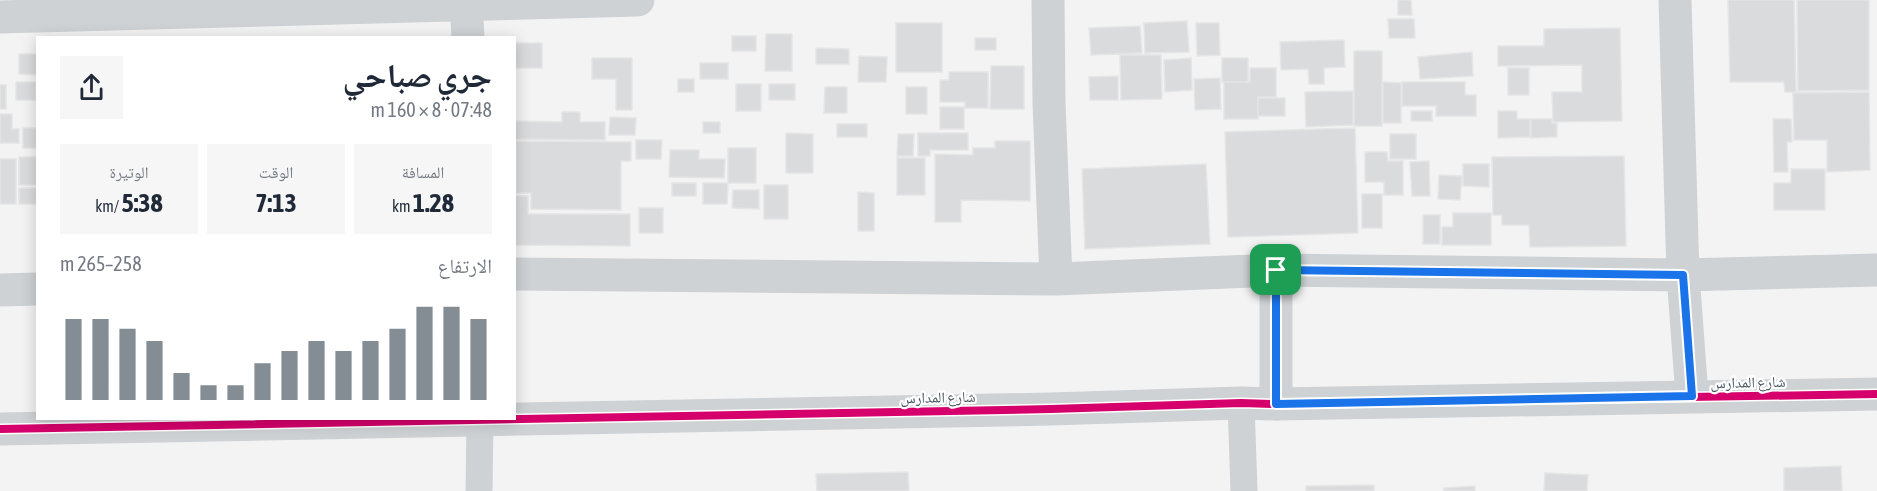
<!DOCTYPE html>
<html lang="ar">
<meta charset="utf-8">
<style>
:root{--surface:#fff;--page:#f6f6f7;--text:#1f2937;--muted:#747a83;--accent:#848d94}
body{margin:0;font-family:"Asap Condensed","Noto Naskh Arabic",sans-serif;background:var(--page);color:var(--text);direction:rtl;height:100vh;display:flex;flex-direction:column;font-size:22px;white-space:nowrap}
*{box-sizing:border-box;margin:0}
p{font-size:20px;color:var(--muted)}
.icon{flex:none;width:33px;height:33px;fill:none;stroke:currentColor;stroke-width:2;stroke-linecap:round;stroke-linejoin:round}
.map{position:relative;flex:1;overflow:hidden;direction:ltr}
.sheet{position:absolute;left:36px;top:36px;width:480px;height:384px;display:flex;flex-direction:column;background:var(--surface);border-radius:0px;box-shadow:0 3px 15px #0003;direction:rtl}
.sheet>*{flex:none}
.pin{position:absolute;display:grid;place-items:center;width:51px;height:51px;color:#fff;margin:-26px;border-radius:12px;box-shadow:0 3px 9px #0006}
.round{display:grid;place-items:center;flex:none;width:63px;height:63px;border-radius:0px;background:var(--page)}
.headline{display:flex;align-items:center;justify-content:space-between;height:102px;padding:0 24px}
h1{font-size:33px;font-weight:700;line-height:45px}
.metrics{display:grid;grid-template-columns:repeat(3,1fr);gap:9px;height:102px;padding:6px 24px}
.metrics div{display:grid;align-content:center;border-radius:0px;background:var(--page);text-align:center}
.metrics b{font-size:26px;font-weight:700}
.metrics small{font-size:16px;font-weight:400}
.metrics p{font-size:16px}
.chart{height:168px;padding:12px 24px}
.chart p{display:flex;justify-content:space-between}
.chart svg{width:100%;height:108px;margin-top:6px;stroke:var(--accent);stroke-width:6}
.map>svg:first-child{display:block}
.building{fill:#dadbdd;stroke:#e5e5e6;stroke-width:1.5}
.lines{fill:none;stroke-linecap:round;stroke-linejoin:round}
.lane{stroke:#ced2d4;stroke-width:27}
.street{stroke:#ced2d4;stroke-width:33}
.secondary{stroke:#ced2d5;stroke-width:33}
.cycleway-casing{stroke:#fff;stroke-width:11}
.cycleway{stroke:#d6006c;stroke-width:8}
.route-casing{stroke:#fff;stroke-width:12}
.route{stroke:#1a73e8;stroke-width:8}
.labels{text-anchor:middle;dominant-baseline:central;stroke-width:4.5;stroke-linejoin:round;paint-order:stroke}
.street-label{font-size:15px;fill:#485661;stroke:#fff}
</style>
<div class="map">
<svg width="1877" height="491" viewBox="0 0 1877 491">
<rect width="100%" height="100%" fill="#f3f3f3"/>
<path class="building" d="M 1398,0 L 1411,0 L 1412,15 L 1398,15 Z
M 1728,0 L 1794,0 L 1796,92 L 1785,92 L 1784,82 L 1730,82 Z
M 1797,0 L 1869,0 L 1869,90 L 1798,91 Z
M 1388,19 L 1414,19 L 1415,38 L 1389,38 Z
M 1187,21 L 1189,52 L 1145,53 L 1144,23 Z
M 896,23 L 942,23 L 942,72 L 896,72 Z
M 1196,23 L 1219,23 L 1220,55 L 1197,56 Z
M 1140,26 L 1142,53 L 1091,55 L 1089,28 Z
M 1620,28 L 1622,121 L 1553,122 L 1552,92 L 1582,92 L 1582,65 L 1498,66 L 1498,46 L 1544,46 L 1544,29 Z
M 766,34 L 792,34 L 792,71 L 765,71 Z
M 732,36 L 756,36 L 756,51 L 732,51 Z
M 975,38 L 996,38 L 996,50 L 975,50 Z
M 1344,40 L 1345,67 L 1324,68 L 1324,84 L 1309,84 L 1308,69 L 1281,70 L 1280,42 Z
M 514,43 L 542,43 L 542,68 L 514,68 Z
M 816,48 L 849,49 L 849,64 L 816,64 Z
M 1354,51 L 1382,51 L 1382,126 L 1354,126 Z
M 1472,52 L 1473,76 L 1420,79 L 1418,57 Z
M 19,54 L 37,54 L 37,75 L 19,74 Z
M 1120,55 L 1161,55 L 1162,99 L 1121,100 Z
M 859,56 L 887,57 L 886,82 L 858,82 Z
M 592,58 L 632,58 L 632,110 L 616,110 L 616,79 L 592,79 Z
M 1191,58 L 1192,90 L 1165,92 L 1164,60 Z
M 1222,58 L 1248,58 L 1248,82 L 1222,82 Z
M 700,63 L 728,63 L 728,79 L 700,79 Z
M 991,66 L 1024,66 L 1024,109 L 990,109 Z
M 1250,68 L 1276,68 L 1276,97 L 1258,97 L 1258,119 L 1224,119 L 1224,82 L 1250,82 Z
M 1508,68 L 1529,68 L 1529,95 L 1508,95 Z
M 949,72 L 988,72 L 988,108 L 965,108 L 965,102 L 940,102 L 940,80 L 949,80 Z
M 1118,76 L 1118,100 L 1090,100 L 1089,77 Z
M 1220,78 L 1221,109 L 1195,110 L 1194,79 Z
M 678,79 L 694,79 L 694,92 L 678,92 Z
M 16,82 L 36,82 L 36,100 L 16,100 Z
M 1383,82 L 1401,83 L 1401,123 L 1383,123 Z
M 1402,82 L 1465,82 L 1465,95 L 1476,95 L 1476,116 L 1436,116 L 1436,106 L 1402,106 Z
M 736,84 L 761,84 L 761,111 L 736,111 Z
M 769,84 L 795,84 L 795,100 L 769,100 Z
M 0,85 L 6,85 L 6,109 L 0,109 Z
M 825,87 L 847,87 L 847,113 L 824,113 Z
M 906,87 L 927,87 L 927,114 L 906,114 Z
M 1353,91 L 1353,125 L 1306,127 L 1305,92 Z
M 1869,92 L 1870,170 L 1827,172 L 1827,140 L 1794,140 L 1793,93 Z
M 1258,98 L 1285,98 L 1285,116 L 1258,116 Z
M 940,107 L 964,107 L 964,129 L 940,129 Z
M 1411,111 L 1432,111 L 1432,121 L 1411,121 Z
M 1498,111 L 1517,111 L 1517,119 L 1530,119 L 1530,137 L 1498,138 Z
M 562,112 L 580,112 L 580,122 L 605,122 L 605,140 L 514,139 L 514,121 L 562,122 Z
M 0,114 L 12,114 L 12,129 L 19,129 L 19,143 L 0,143 Z
M 610,117 L 636,118 L 635,135 L 609,135 Z
M 1531,119 L 1552,119 L 1552,123 L 1557,123 L 1557,137 L 1531,138 Z
M 1773,119 L 1791,119 L 1792,142 L 1787,142 L 1788,172 L 1774,172 Z
M 703,122 L 720,122 L 720,133 L 703,133 Z
M 837,124 L 867,124 L 867,137 L 837,137 Z
M 23,128 L 38,128 L 38,148 L 23,148 Z
M 1355,128 L 1358,233 L 1228,237 L 1225,132 Z
M 786,133 L 813,134 L 813,173 L 786,173 Z
M 918,133 L 968,133 L 968,150 L 930,150 L 930,156 L 918,156 Z
M 898,134 L 914,134 L 913,156 L 897,156 Z
M 1390,134 L 1416,134 L 1416,159 L 1390,159 Z
M 636,140 L 662,140 L 661,159 L 636,159 Z
M 516,141 L 631,142 L 631,161 L 621,161 L 621,210 L 531,209 L 531,193 L 516,193 Z
M 995,141 L 1030,141 L 1030,201 L 961,200 L 961,222 L 935,222 L 935,154 L 973,155 L 973,148 L 995,148 Z
M 728,148 L 756,148 L 756,183 L 728,183 Z
M 670,150 L 699,150 L 699,159 L 725,159 L 724,178 L 669,177 Z
M 1365,152 L 1387,152 L 1388,161 L 1403,161 L 1403,195 L 1384,195 L 1384,182 L 1365,182 Z
M 1624,156 L 1626,246 L 1530,247 L 1529,225 L 1502,225 L 1502,215 L 1493,215 L 1492,157 Z
M 19,157 L 38,157 L 38,185 L 19,185 Z
M 897,158 L 925,158 L 925,195 L 897,195 Z
M 0,159 L 16,159 L 16,204 L 0,204 Z
M 1429,161 L 1430,196 L 1412,196 L 1410,162 Z
M 1206,164 L 1210,244 L 1085,249 L 1082,169 Z
M 1463,164 L 1489,164 L 1489,187 L 1463,186 Z
M 1791,169 L 1825,169 L 1825,210 L 1774,210 L 1774,183 L 1791,183 Z
M 1439,175 L 1462,176 L 1460,200 L 1438,199 Z
M 672,183 L 696,183 L 696,196 L 672,196 Z
M 703,183 L 728,183 L 727,204 L 703,204 Z
M 764,185 L 788,185 L 788,219 L 764,219 Z
M 19,188 L 38,188 L 38,204 L 19,204 Z
M 733,190 L 759,190 L 759,209 L 732,208 Z
M 858,192 L 874,193 L 874,231 L 858,231 Z
M 1362,194 L 1382,194 L 1382,228 L 1362,228 Z
M 514,196 L 528,196 L 528,214 L 630,214 L 630,246 L 514,245 Z
M 639,208 L 663,208 L 663,233 L 639,233 Z
M 1453,213 L 1491,213 L 1491,245 L 1442,245 L 1442,227 L 1453,227 Z
M 1423,215 L 1440,215 L 1440,244 L 1423,244 Z
M 1841,466 L 1842,491 L 1784,491 L 1784,468 Z
M 908,472 L 909,491 L 817,491 L 816,474 Z
M 1545,473 L 1588,475 L 1587,491 L 1544,491 Z
M 1374,485 L 1374,491 L 1306,491 L 1306,486 Z
M 1475,486 L 1475,491 L 1444,491 L 1444,488 Z"/>
<g class="lines">
<path class="lane" d="M 1241,403 L 1244,491
M 479,491 L 480,420"/>
<path class="street" d="M 466,0 L 468,38
M 1048,0 L 1049,103 L 1056,279
M 1675,0 L 1683,275 L 1692,396
M 0,17 L 638,0
M 1276,270 L 1276,404
M 514,274 L 1056,279 L 1276,270 L 1683,275 L 1877,270
M 0,290 L 38,289"/>
<path class="secondary" d="M 0,429 L 1051,409 L 1241,403 L 1276,404 L 1877,394"/>
<defs>
<path id="cycleway" d="M 0,429 L 1051,409 L 1241,403 L 1276,404 L 1877,394"/>
</defs>
<use href="#cycleway" class="cycleway-casing"/>
<use href="#cycleway" class="cycleway"/>
</g>
<g class="lines">
<defs>
<path id="route" d="M 1276,270 L 1683,275 L 1692,396 L 1276,404 Z"/>
</defs>
<use href="#route" class="route-casing"/>
<use href="#route" class="route"/>
</g>
<g class="labels">
<g class="street-label">
<text transform="translate(1748 382) rotate(-1)">شارع المدارس</text>
<text transform="translate(938 397) rotate(-1)">شارع المدارس</text>
</g>
</g>
</svg>
<div class="pin" style="left:1276px;top:270px;background:#1e9e55"><svg class="icon" aria-label="arrive" viewBox="0 0 24 24"><path d="M6 21V4h12l-3 4 3 4H6"/></svg></div>
<section class="sheet">
<div class="headline"><div><h1>جري صباحي</h1><p>07:48 · 8 × 160 m</p></div><a class="round"><svg class="icon" aria-label="share" viewBox="0 0 24 24"><path d="M12 15V3M7 8l5-5 5 5M5 13v7h14v-7"/></svg></a></div>
<div class="metrics">
<div><p>المسافة</p><b>1.28<small> km</small></b></div>
<div><p>الوقت</p><b>7:13</b></div>
<div><p>الوتيرة</p><b>5:38<small> /km</small></b></div>
</div>
<div class="chart"><p><span>الارتفاع</span>258–265 m</p>
<svg viewBox="0 0 160 44" preserveAspectRatio="none"><path d="M5 44V11M15 44V11M25 44V15M35 44V20M45 44V33M55 44V38M65 44V38M75 44V29M85 44V24M95 44V20M105 44V24M115 44V20M125 44V15M135 44V6M145 44V6M155 44V11"/></svg>
</div>
</section>
</div>
